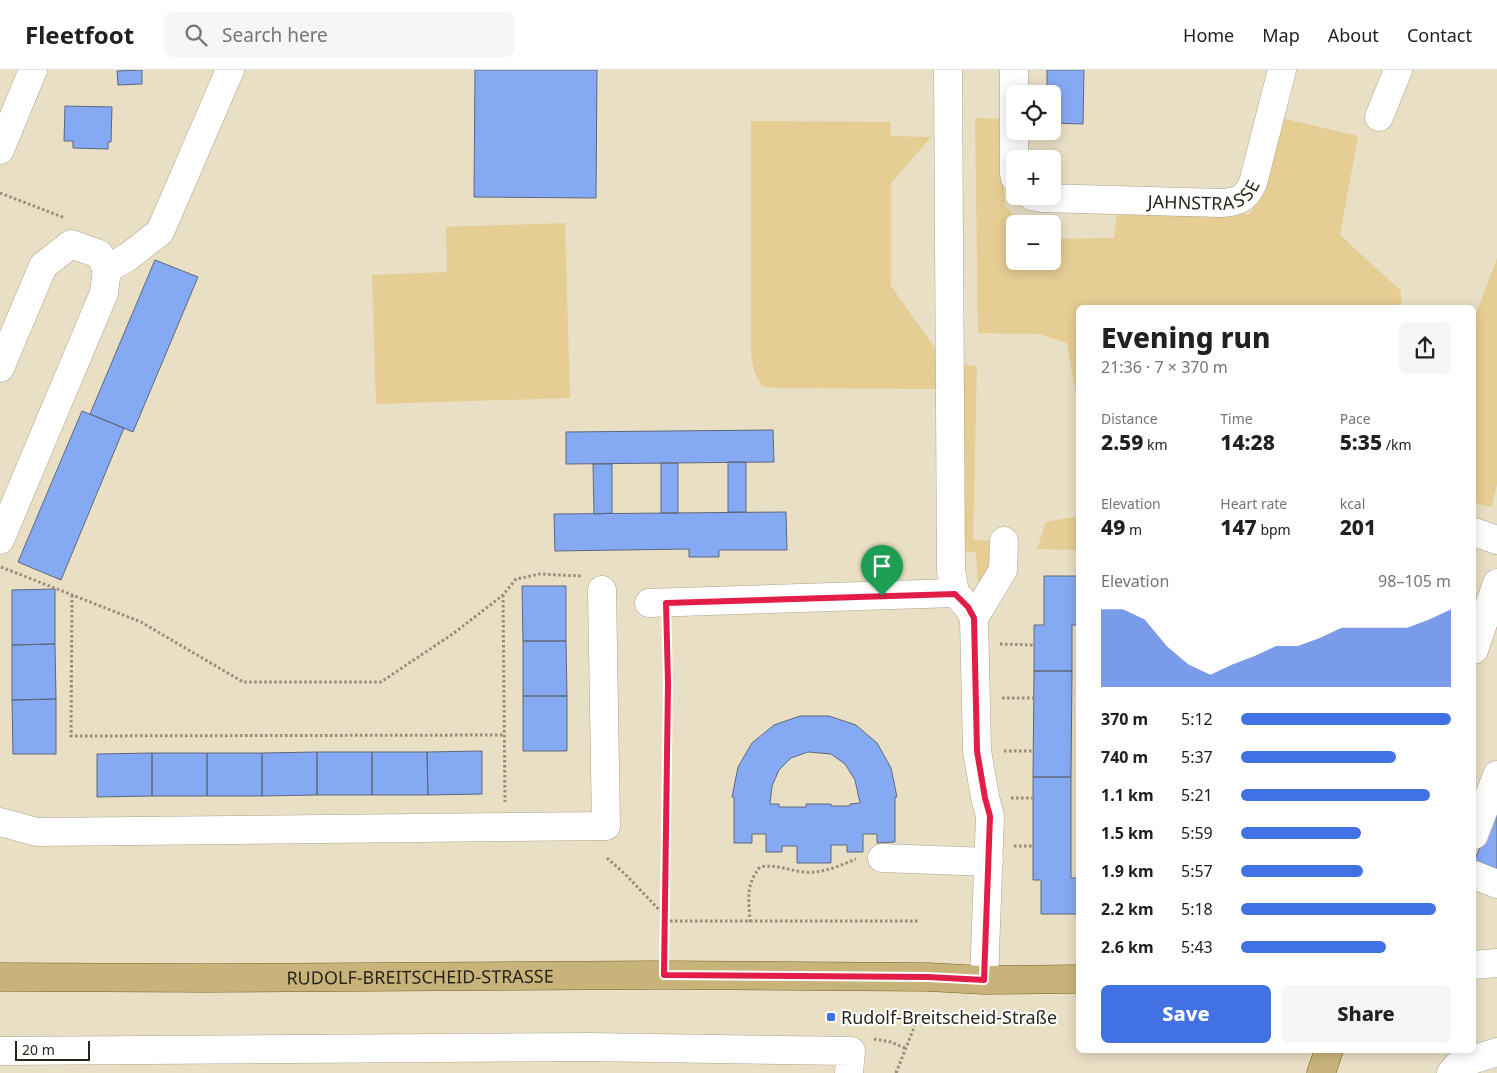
<!DOCTYPE html>
<meta charset="utf-8">
<style>
:root{--surface:#fff;--page:#f6f6f6;--text:#202124;--muted:#757577;--line:#e0e0e0;--accent:#4171e2}
body{margin:0;font-family:"Noto Sans",sans-serif;background:var(--page);color:var(--text);height:100vh;display:flex;flex-direction:column;font-size:19px;white-space:nowrap}
*{box-sizing:border-box;margin:0}
p{font-size:16px;color:var(--muted)}
.icon{flex:none;width:28px;height:28px;fill:none;stroke:currentColor;stroke-width:2;stroke-linecap:round;stroke-linejoin:round}
.map{position:relative;flex:1;overflow:hidden}
.side{position:absolute;left:1076px;top:235px;width:400px;height:748px;display:flex;flex-direction:column;background:var(--surface);border-radius:8px;box-shadow:0 2px 12px #0003}
.side>*{flex:none}
.buttons{position:absolute;left:1006px;top:15px;display:grid;gap:10px}
.buttons a{display:grid;place-items:center;width:55px;height:55px;border-radius:8px;background:var(--surface);box-shadow:0 2px 12px #0003;font-size:25px}
.scale{position:absolute;left:15px;bottom:12px;width:75px;box-sizing:border-box;padding-left:5px;border:2px solid #29251b;border-top:0;font-size:14px;line-height:18px;white-space:nowrap;color:#29251b;-webkit-text-stroke:4px #fff;paint-order:stroke}
.pin{position:absolute;display:grid;place-items:center;width:42px;height:42px;color:#fff;margin:-51px -21px;border-radius:50% 50% 50% 0;rotate:-45deg;box-shadow:0 0 5px #0007}
.pin .icon{rotate:45deg}
.round{display:grid;place-items:center;flex:none;width:52px;height:52px;border-radius:8px;background:var(--page)}
.summary{display:flex;align-items:center;justify-content:space-between;height:85px;padding:0 25px}
h1{font-size:28px;font-weight:800;line-height:38px}
.stats{display:grid;grid-template-columns:repeat(3,1fr);gap:8px;height:85px;padding:5px 25px}
.stats div{display:grid;align-content:center}
.stats b{font-size:21px;font-weight:800}
.stats small{font-size:14px;font-weight:400}
.stats p{font-size:14px}
.chart{height:140px;padding:10px 25px}
.chart p{display:flex;justify-content:space-between}
.chart svg{width:100%;height:90px;margin-top:5px;fill:var(--accent);opacity:.7}
.cta{display:flex;gap:10px;margin-top:auto;padding:10px 25px}
.cta a{flex:1;height:58px;border-radius:8px;background:var(--accent);color:#fff;font-size:20px;font-weight:800;line-height:58px;text-align:center}
.cta a+a{background:var(--page);color:var(--text)}
ul{padding:0 25px;list-style:none;font-size:16px}
li{display:grid;grid-template-columns:80px 60px 1fr;align-items:center;height:38px}
li i{height:12px;border-radius:6px;background:var(--accent)}
header{display:flex;align-items:center;gap:30px;box-sizing:border-box;height:70px;padding:0 25px;background:var(--surface);border-bottom:1px solid var(--line)}
header strong{font-size:24px}
nav{display:flex;gap:28px;margin-inline-start:auto;font-size:18px}
.search{width:350px;height:45px;background:var(--page);display:flex;align-items:center;gap:12px;box-sizing:border-box;padding:0 18px;border-radius:8px;color:var(--muted);font-size:19px}
.map>svg:first-child{display:block}
.green{fill:#e5cd93}
.building{fill:#86a9f3;stroke:#5e687d;fill-rule:evenodd}
.lines{fill:none;stroke-linecap:round;stroke-linejoin:round}
.minor-casing{stroke:#aea48c;stroke-width:29}
.major-casing{stroke:#78611f;stroke-width:29}
.path{stroke:#958e7b;stroke-width:3;stroke-dasharray:2.5 2.5;stroke-linecap:butt}
.minor{stroke:#fff;stroke-width:28}
.major{stroke:#c8b47a;stroke-width:28}
.route-casing{stroke:#fff;stroke-width:10}
.route{stroke:#e11d48;stroke-width:6}
.poi-dot{fill:#4171e2;stroke:#fff;stroke-width:2}
.labels{text-anchor:middle;dominant-baseline:central;stroke-width:4;stroke-linejoin:round;paint-order:stroke}
.street-label{font-size:18px;fill:#29251b;stroke:#fff}
.poi-label{font-size:18px;fill:#29251b;stroke:#fff;text-anchor:start}
</style>
<header>
<strong>Fleetfoot</strong>
<div class="search"><svg class="icon" aria-label="search" viewBox="0 0 24 24"><circle cx="10" cy="10" r="6"/><path d="M15 15l6 6"/></svg>Search here</div>
<nav><a>Home</a><a>Map</a><a>About</a><a>Contact</a></nav>
</header>
<div class="map">
<svg width="1497" height="1003" viewBox="0 0 1497 1003">
<rect width="100%" height="100%" fill="#e9dfc5"/>
<path class="green" d="M 975,48 L 999,49 L 1005,136 L 1023,154 L 1015,154 L 1015,191 L 1052,191 L 1053,169 L 1114,168 L 1117,145 L 1249,144 L 1261,129 L 1281,48 L 1358,66 L 1340,165 L 1401,221 L 1401,237 L 1079,238 L 1079,342 L 1067,273 L 1040,264 L 978,263 Z
M 751,51 L 890,52 L 891,66 L 931,67 L 891,113 L 891,216 L 937,281 L 938,319 L 775,318 L 762,316 L 754,301 L 751,284 Z
M 565,153 L 570,328 L 376,334 L 372,205 L 447,202 L 446,157 Z
M 1497,188 L 1497,415 L 1491,437 L 1474,433 L 1474,249 Z
M 958,294 L 977,296 L 973,470 L 994,471 L 994,506 L 978,515 L 976,482 L 960,482 Z
M 1079,446 L 1079,480 L 1037,479 L 1046,452 Z"/>
<path class="building" d="M 142,0 L 142,14 L 118,15 L 117,1 Z
M 475,0 L 597,0 L 596,128 L 474,127 Z
M 1047,0 L 1084,0 L 1083,54 L 1052,53 L 1052,24 L 1047,24 Z
M 65,36 L 112,37 L 111,72 L 108,72 L 108,79 L 73,78 L 73,71 L 64,71 Z
M 155,190 L 198,207 L 133,362 L 90,344 Z
M 82,341 L 124,358 L 61,510 L 18,492 Z
M 773,360 L 774,392 L 566,394 L 566,362 Z
M 728,392 L 746,392 L 746,442 L 728,442 Z
M 661,393 L 678,393 L 678,443 L 661,443 Z
M 593,394 L 612,394 L 612,443 L 594,444 Z
M 786,442 L 787,480 L 719,480 L 719,487 L 689,487 L 689,479 L 555,481 L 554,444 Z
M 1044,506 L 1079,506 L 1079,555 L 1072,555 L 1072,601 L 1034,601 L 1034,555 L 1044,555 Z
M 522,516 L 566,516 L 566,571 L 523,571 Z
M 55,519 L 55,574 L 12,575 L 12,520 Z
M 523,571 L 566,571 L 567,626 L 523,626 Z
M 55,574 L 56,629 L 12,630 L 12,575 Z
M 1034,601 L 1072,601 L 1071,707 L 1033,707 Z
M 523,626 L 567,626 L 567,681 L 523,681 Z
M 56,629 L 56,684 L 13,684 L 12,630 Z
M 800,646 L 829,646 L 856,655 L 877,673 L 891,698 L 897,727 L 895,727 L 895,772 L 877,773 L 877,764 L 863,764 L 863,782 L 847,782 L 847,775 L 831,775 L 831,793 L 797,793 L 797,776 L 782,776 L 782,782 L 766,782 L 766,764 L 752,764 L 752,773 L 734,773 L 734,727 L 732,727 L 738,697 L 752,673 L 774,655 ZM 808,682 L 831,684 L 845,694 L 855,710 L 860,733 L 850,734 L 850,736 L 831,736 L 831,734 L 806,734 L 806,737 L 779,737 L 779,734 L 770,734 L 772,716 L 779,700 L 791,688 Z
M 482,681 L 482,724 L 428,725 L 427,682 Z
M 317,682 L 317,725 L 262,726 L 262,683 Z
M 317,682 L 372,682 L 372,725 L 317,725 Z
M 372,682 L 427,682 L 428,725 L 372,725 Z
M 152,683 L 152,726 L 97,727 L 97,684 Z
M 152,683 L 207,683 L 207,726 L 152,726 Z
M 207,683 L 262,683 L 262,726 L 207,726 Z
M 1033,707 L 1071,707 L 1071,808 L 1079,808 L 1079,844 L 1041,844 L 1041,810 L 1033,810 Z
M 1497,735 L 1497,801 L 1474,792 Z"/>
<g class="lines">
<defs>
<g id="minor">
<path d="M 948,0 L 951,500 L 955,523 L 968,537 L 974,548 L 977,681 L 985,727 L 990,746 L 984,910"/>
<path d="M 1014,0 L 1014,103 L 1015,108"/>
<path d="M 1379,47 L 1398,0"/>
<path d="M 0,80 L 33,0"/>
<path id="s1" d="M 1032,126 L 1042,128 L 1221,133 C 1238,132 1246,129 1253,113 L 1282,0"/>
<path d="M 107,199 L 128,187 L 160,162 L 230,0"/>
<path d="M 0,298 L 43,196 L 71,174 L 99,184 L 107,199 L 104,223 L 0,470"/>
<path d="M 1474,462 L 1497,470"/>
<path d="M 649,533 L 955,523"/>
<path d="M 974,548 L 1003,500 L 1004,471"/>
<path d="M 1474,580 L 1497,513"/>
<path d="M 0,752 L 37,762 L 606,756 L 602,520"/>
<path d="M 1474,765 L 1497,705"/>
<path d="M 882,788 L 989,792"/>
<path d="M 1474,805 L 1497,814"/>
<path d="M 1474,895 L 1497,893"/>
<path d="M 0,981 L 589,977 L 851,981 L 849,1003"/>
<path d="M 1451,1003 L 1459,994 L 1497,982"/>
</g>
<g id="major">
<path id="s2" d="M 0,907 L 205,908 L 664,905 L 928,907 L 984,910 L 1079,909"/>
<path d="M 1321,1003 L 1329,980"/>
</g>
</defs>
<use href="#minor" class="minor-casing"/>
<use href="#major" class="major-casing"/>
<path class="path" d="M 0,123 L 65,148
M 1,497 L 141,552 L 243,612 L 381,612 L 454,563 L 503,525 L 516,509 L 540,504 L 581,506
M 72,525 L 71,666 L 505,665
M 503,525 L 505,732
M 1000,574 L 1034,575
M 1002,628 L 1034,628
M 1004,681 L 1034,681
M 1011,728 L 1033,728
M 1014,776 L 1033,776
M 607,788 L 625,804 L 665,846 L 664,879
M 665,846 L 668,613 L 666,559
M 665,851 L 918,851
M 750,852 C 749,829 745,816 760,797 C 776,794 788,800 803,802 C 822,804 839,796 856,789
M 874,969 L 891,972 L 905,978
M 896,1003 L 917,950"/>
<use href="#minor" class="minor"/>
<use href="#major" class="major"/>
</g>
<g class="lines">
<defs>
<path id="route" d="M 955,524 L 968,537 L 974,548 L 977,681 L 985,728 L 990,746 L 984,910 L 928,907 L 664,905 L 668,613 L 666,533 Z"/>
</defs>
<use href="#route" class="route-casing"/>
<use href="#route" class="route"/>
</g>
<rect class="poi-dot" x="826" y="942" width="10" height="10" rx="2.5"/>
<g class="labels">
<g class="street-label">
<text stroke="none"><textPath href="#s1" startOffset="174">JAHNSTRASSE</textPath></text>
<text stroke="none"><textPath href="#s2" startOffset="420">RUDOLF-BREITSCHEID-STRASSE</textPath></text>
</g>
<g class="poi-label">
<text x="841" y="947">Rudolf-Breitscheid-Straße</text>
</g>
</g>
</svg>
<div class="buttons">
<a><svg class="icon" aria-label="locate" viewBox="0 0 24 24"><circle cx="12" cy="12" r="6"/><path d="M12 2v4M12 18v4M2 12h4M18 12h4"/></svg></a>
<a>+</a>
<a>−</a>
</div>
<div class="scale">20 m</div>
<div class="pin" style="left:882px;top:526px;background:#1e9e55"><svg class="icon" aria-label="arrive" viewBox="0 0 24 24"><path d="M6 21V4h12l-3 4 3 4H6"/></svg></div>
<section class="side">
<div class="summary"><div><h1>Evening run</h1><p>21:36 · 7 × 370 m</p></div><a class="round"><svg class="icon" aria-label="share" viewBox="0 0 24 24"><path d="M12 15V3M7 8l5-5 5 5M5 13v7h14v-7"/></svg></a></div>
<div class="stats">
<div><p>Distance</p><b>2.59<small> km</small></b></div>
<div><p>Time</p><b>14:28</b></div>
<div><p>Pace</p><b>5:35<small> /km</small></b></div>
</div>
<div class="stats">
<div><p>Elevation</p><b>49<small> m</small></b></div>
<div><p>Heart rate</p><b>147<small> bpm</small></b></div>
<div><p>kcal</p><b>201</b></div>
</div>
<div class="chart"><p><span>Elevation</span>98–105 m</p>
<svg viewBox="0 0 160 44" preserveAspectRatio="none"><path d="M0 44V6L10 6L20 11L30 24L40 33L50 38L60 33L70 29L80 24L90 24L100 20L110 15L120 15L130 15L140 15L150 11L160 6V44z"/></svg>
</div>
<ul>
<li><b>370 m</b>5:12<i style="width:100%"></i></li>
<li><b>740 m</b>5:37<i style="width:74%"></i></li>
<li><b>1.1 km</b>5:21<i style="width:90%"></i></li>
<li><b>1.5 km</b>5:59<i style="width:57%"></i></li>
<li><b>1.9 km</b>5:57<i style="width:58%"></i></li>
<li><b>2.2 km</b>5:18<i style="width:93%"></i></li>
<li><b>2.6 km</b>5:43<i style="width:69%"></i></li>
</ul>
<div class="cta"><a>Save</a><a>Share</a></div>
</section>
</div>
